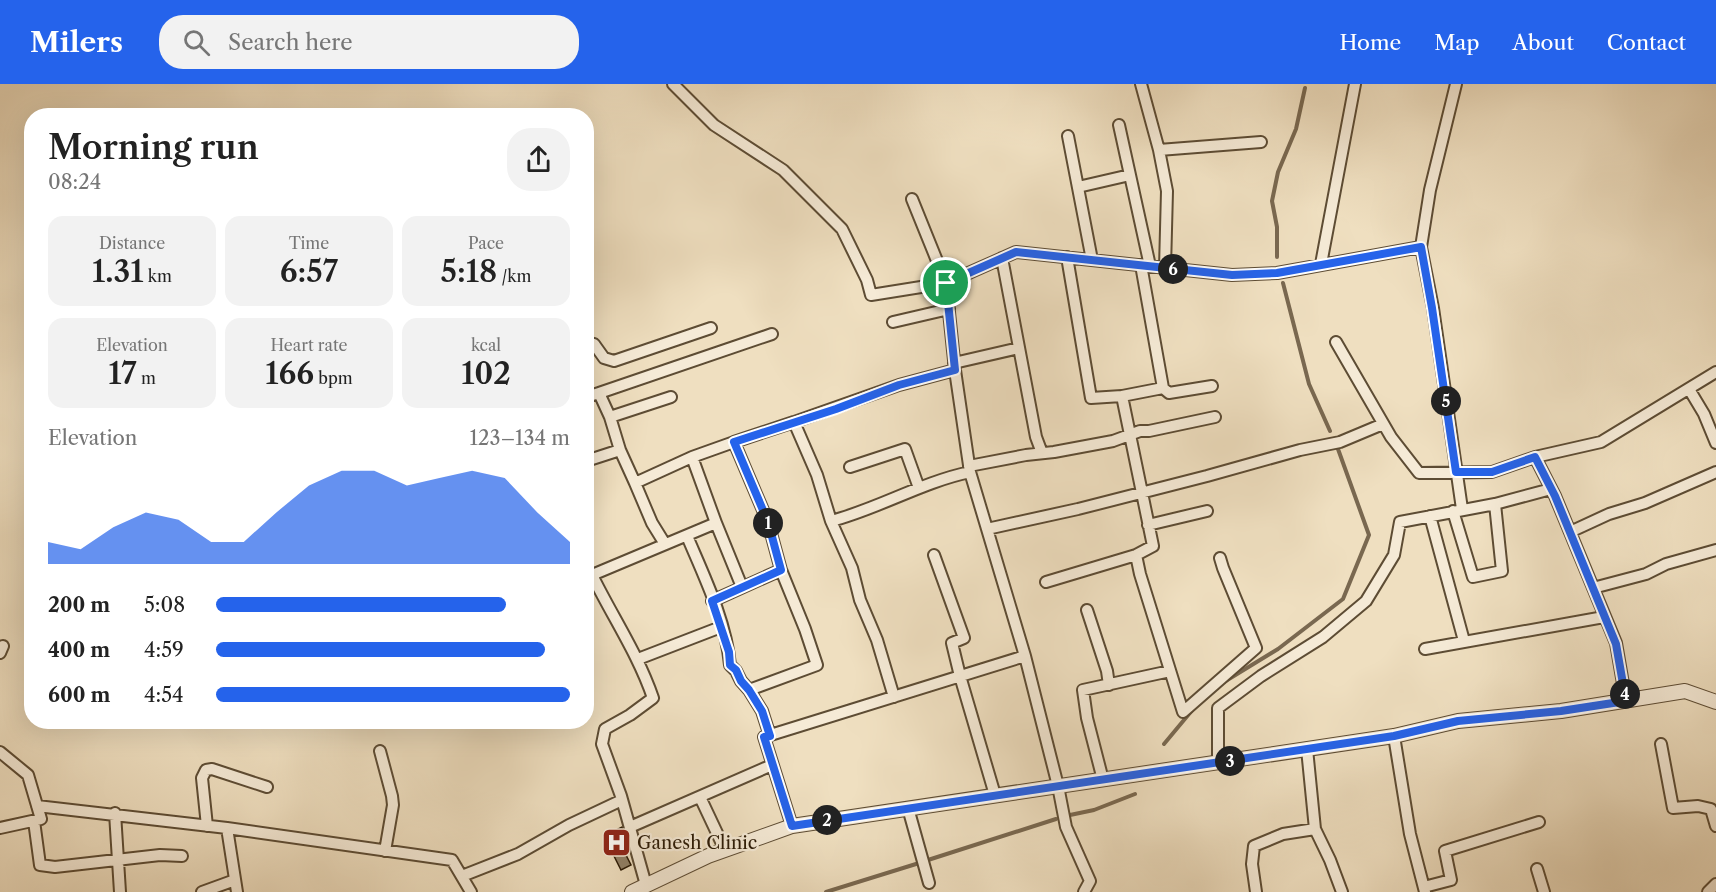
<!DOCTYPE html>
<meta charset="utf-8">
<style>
:root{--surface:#fff;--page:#f2f2f2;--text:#222;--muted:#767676;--accent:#2563eb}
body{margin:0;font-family:"Libre Caslon Text",serif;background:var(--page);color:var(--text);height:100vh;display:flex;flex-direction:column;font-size:22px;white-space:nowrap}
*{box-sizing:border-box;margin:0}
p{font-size:20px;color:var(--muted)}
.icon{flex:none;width:33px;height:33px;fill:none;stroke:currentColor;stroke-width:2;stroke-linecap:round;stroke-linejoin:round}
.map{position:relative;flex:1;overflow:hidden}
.sheet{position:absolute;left:24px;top:24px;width:570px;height:621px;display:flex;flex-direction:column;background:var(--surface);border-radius:24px;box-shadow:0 6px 24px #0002}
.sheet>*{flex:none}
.pin{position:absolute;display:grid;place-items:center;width:51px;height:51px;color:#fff;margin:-26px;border:3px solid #fff;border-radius:50%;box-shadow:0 2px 6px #0007}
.km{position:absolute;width:30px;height:30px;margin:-15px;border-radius:50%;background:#222;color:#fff;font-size:16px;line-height:30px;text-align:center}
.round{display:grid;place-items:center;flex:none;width:63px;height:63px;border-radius:24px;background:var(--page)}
.overview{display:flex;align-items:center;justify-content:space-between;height:102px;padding:0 24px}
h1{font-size:33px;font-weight:600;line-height:45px}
.figures{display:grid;grid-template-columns:repeat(3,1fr);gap:9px;height:102px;padding:6px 24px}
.figures div{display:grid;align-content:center;border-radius:15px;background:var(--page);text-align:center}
.figures b{font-size:30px;font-weight:600}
.figures small{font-size:16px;font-weight:400}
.figures p{font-size:16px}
.chart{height:168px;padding:12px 24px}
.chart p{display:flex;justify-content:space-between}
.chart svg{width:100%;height:108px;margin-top:6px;fill:var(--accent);opacity:.7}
ul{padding:0 24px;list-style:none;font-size:20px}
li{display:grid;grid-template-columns:96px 72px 1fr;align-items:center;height:45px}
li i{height:15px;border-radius:8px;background:var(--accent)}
header{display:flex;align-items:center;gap:36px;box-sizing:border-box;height:84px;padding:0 30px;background:var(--accent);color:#fff}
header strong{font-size:28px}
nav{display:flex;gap:33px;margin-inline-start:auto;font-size:21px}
.search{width:420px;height:54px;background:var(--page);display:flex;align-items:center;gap:15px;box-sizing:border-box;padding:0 21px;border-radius:24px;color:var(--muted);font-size:22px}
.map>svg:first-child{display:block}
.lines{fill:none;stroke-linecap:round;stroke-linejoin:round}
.stream{stroke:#796850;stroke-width:4}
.building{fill:#918167;stroke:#2c1b06;stroke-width:1.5}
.minor-casing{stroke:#5d4c34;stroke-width:14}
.tertiary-casing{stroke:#5d4c34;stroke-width:16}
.minor{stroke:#f5ead6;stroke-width:10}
.tertiary{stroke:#f5ead6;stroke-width:14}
.route-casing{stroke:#fff;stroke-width:12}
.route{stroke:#2563eb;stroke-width:8}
.labels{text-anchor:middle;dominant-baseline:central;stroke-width:4.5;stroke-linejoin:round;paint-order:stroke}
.poi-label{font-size:18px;fill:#2c1b06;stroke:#f5ead6;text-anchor:start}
</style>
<header>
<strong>Milers</strong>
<div class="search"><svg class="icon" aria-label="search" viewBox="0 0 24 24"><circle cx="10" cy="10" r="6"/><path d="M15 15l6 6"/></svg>Search here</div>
<nav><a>Home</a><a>Map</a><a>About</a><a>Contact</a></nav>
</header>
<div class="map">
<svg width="1716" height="808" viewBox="0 0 1716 808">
<rect width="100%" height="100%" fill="#efdfc0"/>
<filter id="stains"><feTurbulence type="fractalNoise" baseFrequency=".00333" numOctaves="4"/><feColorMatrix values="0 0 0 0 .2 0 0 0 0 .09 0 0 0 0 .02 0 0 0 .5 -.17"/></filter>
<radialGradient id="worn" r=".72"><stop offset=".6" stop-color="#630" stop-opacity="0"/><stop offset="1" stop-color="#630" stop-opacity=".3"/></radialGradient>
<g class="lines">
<path class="stream" d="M 1277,173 L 1277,143 L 1272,117 L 1278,88 L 1296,45 L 1305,4
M 1283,199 L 1309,300 L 1330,347
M 1224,598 L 1278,565 L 1343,515 L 1369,451 L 1338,365
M 1164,660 L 1194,624
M 1070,731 L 1094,726 L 1135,710
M 928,776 L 1056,735
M 826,808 L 916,780"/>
</g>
<path class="building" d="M 622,743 L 628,765 L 624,767 L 631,781 L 621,786 L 604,752 Z"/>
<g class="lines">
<defs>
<path id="minor" d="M 673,0 L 714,41 L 783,86 L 842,145 L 867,196 L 871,211 L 946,199 L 955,286 L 970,388 L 1025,572 L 1058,702 L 1066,743 L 1090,797 L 1084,808
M 1141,0 L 1159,66 L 1167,107 L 1165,184
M 1456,0 L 1430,106 L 1421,163 L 1433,224 L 1462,425
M 1119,41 L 1150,182
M 1068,52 L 1092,176
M 1159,66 L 1261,58
M 1078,103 L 1130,91
M 912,115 L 946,199 L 1016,168 L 1232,191 L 1277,189 L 1421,163
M 1002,174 L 1036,353 L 1042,369
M 1321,180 L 1355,0
M 1141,181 L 1163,304
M 893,238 L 949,225
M 1336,258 L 1391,353 L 1419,389 L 1492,388 L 1535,373 L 1601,358 L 1716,288
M 586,259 L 594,260 L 604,274 L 614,277 L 711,244
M 954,279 L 1019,264
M 1689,305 L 1704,330 L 1716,359
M 599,309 L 772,250
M 1122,312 L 1163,304 L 1169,309 L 1212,302
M 586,313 L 599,309 L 610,333
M 734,358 L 794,338
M 620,366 L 610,333 L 671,313
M 692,373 L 734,358 L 768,438 L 781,486
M 1535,373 L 1555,412 L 1616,559 L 1626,617
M 586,377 L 620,366 L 635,399
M 969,382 L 1026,371 L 1054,368 L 1113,357 L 1140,347 L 1149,347 L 1215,333
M 850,383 L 905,365 L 919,404
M 1453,427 L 1473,493 L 1502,487 L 1495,420
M 1430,432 L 1464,557
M 831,437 L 817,391 L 794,338 L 899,301 L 955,286
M 1148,441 L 1207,427
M 987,445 L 1078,425 L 1207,392 L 1300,366 L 1340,358 L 1383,340
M 1570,448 L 1609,430 L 1645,419 L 1716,388
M 687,452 C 704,492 726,537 730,581 L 736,587 L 741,597 L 749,606 L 762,627 L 770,652
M 665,460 L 652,439 L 635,399 L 692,373 L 716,439
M 934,471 L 964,554 L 952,559 L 960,592 L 995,711
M 1136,471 L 1140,490 L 1183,628 L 1256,564 L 1223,484 L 1220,474
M 1046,498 L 1136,471 L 1153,462 L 1122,312 L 1091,314 L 1067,173
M 1593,504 L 1646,490 L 1666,480 L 1716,466
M 712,517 L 781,486 L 805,545 L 817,581 L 749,606
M 1087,526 L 1107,587 L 1109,601
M 1425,565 L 1604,533
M 0,569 L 3,562
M 638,575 L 721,543
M 894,613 L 877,556 L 860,516 L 852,484 L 831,437 C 878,425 922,398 970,388
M 1394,652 L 1410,750 L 1425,808
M 1661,660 L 1673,724 L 1698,722 L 1711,725 L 1716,742
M 1307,665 L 1315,745
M 380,667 L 392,712 L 393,721 L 385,767
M 0,668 L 28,691 L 41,735 L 0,744
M 1218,679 L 1218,624 L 1261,592 L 1323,553 L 1366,517 L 1394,471 L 1400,438 L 1495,420 L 1551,405
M 1103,696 L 1087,634 L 1083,606 L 1170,587
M 700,713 L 725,766
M 37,722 L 227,744
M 908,724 L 929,799
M 115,729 L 120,808
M 34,737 L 40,781 L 55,783 L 160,771 L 182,772
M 207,742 L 202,694 L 206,686 L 212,685 L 267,703
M 792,742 L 764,653 L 1025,572
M 630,743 L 772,681
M 1537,785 L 1544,808
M 462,792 L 518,770 L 569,741 L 622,716
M 646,801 L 621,712 L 602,660 L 605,645 L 630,631 L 653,614 C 638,570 612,532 592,491 L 716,439 L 742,503
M 1424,803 L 1451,796 L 1445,767 L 1539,738
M 202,808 L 235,796
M 237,808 L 227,744 L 452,776 L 471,808
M 1256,808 L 1252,780 L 1254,762 L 1283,750 L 1315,745 L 1330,776 L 1342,808
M 1708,808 L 1716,800"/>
<path id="tertiary" d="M 632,808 L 708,772 L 792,742 L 1394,652 L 1458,637 L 1561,627 L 1685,607 L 1716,618"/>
</defs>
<use href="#minor" class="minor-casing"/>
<use href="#tertiary" class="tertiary-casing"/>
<use href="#minor" class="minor"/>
<use href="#tertiary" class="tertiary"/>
</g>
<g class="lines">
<defs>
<path id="route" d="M 1421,163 L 1432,224 L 1456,388 L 1492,388 L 1535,373 L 1555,412 L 1616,560 L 1626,617 L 1561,627 L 1458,637 L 1394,652 L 792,742 L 764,653 L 770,652 L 762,627 L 749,606 L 741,597 L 736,586 L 730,581 L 729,568 L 712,517 L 781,486 L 768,438 L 734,358 L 836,325 L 899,301 L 955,286 L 946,199 L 1016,168 L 1232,191 L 1277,189 Z"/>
</defs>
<use href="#route" class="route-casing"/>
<use href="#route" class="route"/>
</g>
<defs>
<symbol id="hospital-square" viewBox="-11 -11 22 22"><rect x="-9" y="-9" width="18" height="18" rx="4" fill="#8f2418" stroke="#f5ead6"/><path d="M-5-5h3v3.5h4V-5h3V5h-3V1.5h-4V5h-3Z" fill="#fff"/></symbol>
</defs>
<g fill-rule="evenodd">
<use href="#hospital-square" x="600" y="742" width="33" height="33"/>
</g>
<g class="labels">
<g class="poi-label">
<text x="637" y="759">Ganesh Clinic</text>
</g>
</g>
<rect width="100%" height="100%" filter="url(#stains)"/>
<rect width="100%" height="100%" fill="url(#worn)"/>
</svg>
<div class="pin" style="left:946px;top:199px;background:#1e9e55"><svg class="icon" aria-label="arrive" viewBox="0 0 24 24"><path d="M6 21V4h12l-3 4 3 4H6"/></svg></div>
<b class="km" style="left:768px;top:439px">1</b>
<b class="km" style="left:827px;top:736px">2</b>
<b class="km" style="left:1230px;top:677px">3</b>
<b class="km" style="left:1625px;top:610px">4</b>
<b class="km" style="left:1446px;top:317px">5</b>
<b class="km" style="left:1173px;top:185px">6</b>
<section class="sheet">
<div class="overview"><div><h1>Morning run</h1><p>08:24</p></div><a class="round"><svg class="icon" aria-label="share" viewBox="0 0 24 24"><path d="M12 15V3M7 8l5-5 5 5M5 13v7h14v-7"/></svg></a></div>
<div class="figures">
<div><p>Distance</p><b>1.31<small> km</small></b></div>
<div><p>Time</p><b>6:57</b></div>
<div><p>Pace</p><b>5:18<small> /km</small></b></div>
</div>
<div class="figures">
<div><p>Elevation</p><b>17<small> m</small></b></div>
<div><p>Heart rate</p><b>166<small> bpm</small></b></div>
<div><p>kcal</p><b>102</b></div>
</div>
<div class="chart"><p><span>Elevation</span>123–134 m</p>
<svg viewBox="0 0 160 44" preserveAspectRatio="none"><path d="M0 44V35L10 38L20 29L30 23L40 26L50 35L60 35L70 23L80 12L90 6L100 6L110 12L120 9L130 6L140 9L150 23L160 35V44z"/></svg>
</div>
<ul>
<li><b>200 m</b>5:08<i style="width:82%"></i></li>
<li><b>400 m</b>4:59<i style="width:93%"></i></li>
<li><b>600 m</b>4:54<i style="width:100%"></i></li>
</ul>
</section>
</div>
